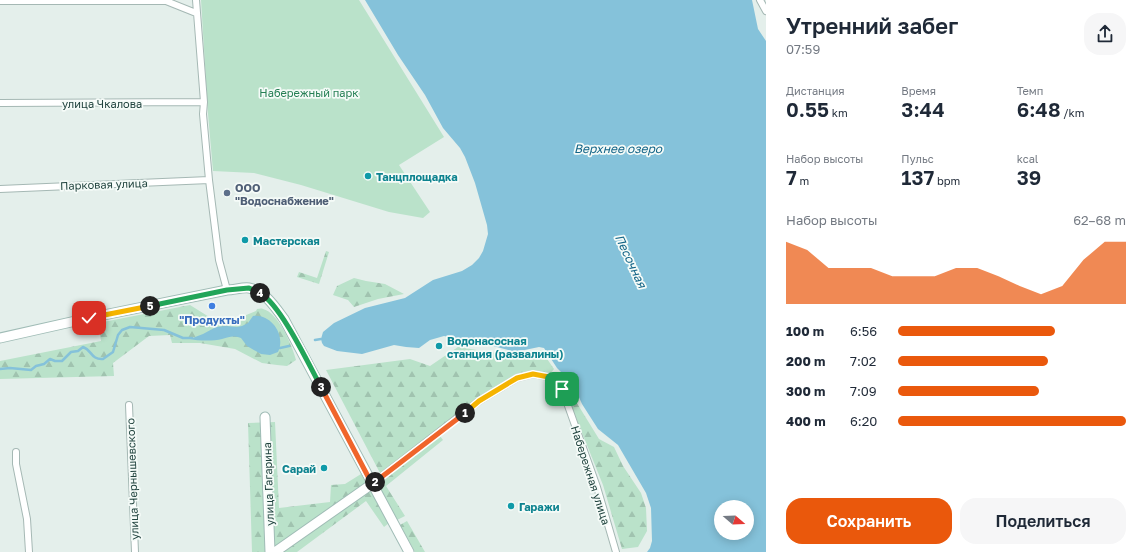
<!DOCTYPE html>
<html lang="ru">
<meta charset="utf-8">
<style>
:root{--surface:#fff;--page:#f6f6f7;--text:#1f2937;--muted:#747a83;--accent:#ea580c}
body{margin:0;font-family:"Golos Text",sans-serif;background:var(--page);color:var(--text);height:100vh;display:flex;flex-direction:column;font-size:15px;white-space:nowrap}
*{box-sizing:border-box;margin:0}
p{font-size:13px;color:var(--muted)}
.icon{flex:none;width:22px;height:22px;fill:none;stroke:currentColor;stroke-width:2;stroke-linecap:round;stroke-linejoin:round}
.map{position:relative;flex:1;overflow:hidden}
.drawer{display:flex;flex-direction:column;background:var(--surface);width:380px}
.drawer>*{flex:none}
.needle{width:26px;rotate:109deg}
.controls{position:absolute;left:714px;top:500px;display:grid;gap:8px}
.controls a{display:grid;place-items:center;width:40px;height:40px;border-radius:50%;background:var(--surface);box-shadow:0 2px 10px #0003;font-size:20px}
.pin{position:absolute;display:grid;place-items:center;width:34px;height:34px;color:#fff;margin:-17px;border-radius:8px;box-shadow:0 2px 6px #0006}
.km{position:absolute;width:20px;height:20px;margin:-10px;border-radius:50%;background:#222;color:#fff;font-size:11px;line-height:20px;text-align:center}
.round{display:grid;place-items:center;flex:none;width:42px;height:42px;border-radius:16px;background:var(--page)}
.headline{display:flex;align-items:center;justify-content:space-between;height:68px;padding:0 20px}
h1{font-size:22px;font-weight:600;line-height:30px}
.figures{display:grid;grid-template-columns:repeat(3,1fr);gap:6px;height:68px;padding:4px 20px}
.figures div{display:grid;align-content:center}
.figures b{font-size:20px;font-weight:600}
.figures small{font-size:11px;font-weight:400}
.figures p{font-size:11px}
.chart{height:112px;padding:8px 20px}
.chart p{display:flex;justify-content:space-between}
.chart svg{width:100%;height:72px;margin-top:4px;fill:var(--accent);opacity:.7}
.cta{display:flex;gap:8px;margin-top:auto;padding:8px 20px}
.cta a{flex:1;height:46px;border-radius:16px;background:var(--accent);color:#fff;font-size:16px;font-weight:600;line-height:46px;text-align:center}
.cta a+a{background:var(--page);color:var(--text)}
ul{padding:0 20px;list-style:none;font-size:13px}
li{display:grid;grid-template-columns:64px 48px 1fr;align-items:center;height:30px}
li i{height:10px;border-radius:5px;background:var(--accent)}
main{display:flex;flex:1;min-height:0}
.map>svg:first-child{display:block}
.forest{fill:url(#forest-firs)}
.park{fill:#bae2ca}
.water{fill:#85c2da;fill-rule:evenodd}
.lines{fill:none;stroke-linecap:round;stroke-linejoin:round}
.stream{stroke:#85c2da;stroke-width:2.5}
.street-casing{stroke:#a5b8b4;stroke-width:8}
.secondary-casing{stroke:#a0bcb6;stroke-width:11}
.street{stroke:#fff;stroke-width:6}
.secondary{stroke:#fff;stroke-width:9}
.split-1-casing{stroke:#fff;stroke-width:8}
.split-2-casing{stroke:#fff;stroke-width:8}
.split-3-casing{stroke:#fff;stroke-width:8}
.split-4-casing{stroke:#fff;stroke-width:8}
.split-5-casing{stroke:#fff;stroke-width:8}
.split-6-casing{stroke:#fff;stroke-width:8}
.split-1{stroke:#f5b400;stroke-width:5}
.split-2{stroke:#f0652b;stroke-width:5}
.split-3{stroke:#f0652b;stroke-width:5}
.split-4{stroke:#22a559;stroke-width:5}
.split-5{stroke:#22a559;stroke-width:5}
.split-6{stroke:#f5b400;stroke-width:5}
.culture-dot{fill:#0f9aa8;stroke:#f5fbf8;stroke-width:1.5}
.service-dot{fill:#5c6f8a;stroke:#f5fbf8;stroke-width:1.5}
.shop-dot{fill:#3f7fe0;stroke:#f5fbf8;stroke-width:1.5}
.labels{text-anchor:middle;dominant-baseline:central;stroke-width:3.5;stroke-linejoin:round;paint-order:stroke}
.park-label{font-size:11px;fill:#257f54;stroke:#f5fbf8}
.street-label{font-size:11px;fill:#20433e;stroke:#f5fbf8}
.culture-label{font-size:11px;font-weight:bold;fill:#0d838f;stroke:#f5fbf8;text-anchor:start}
.service-label{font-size:11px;font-weight:bold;fill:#4e5e75;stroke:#f5fbf8;text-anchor:start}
.shop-label{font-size:11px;font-weight:bold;fill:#366cbe;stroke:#f5fbf8}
.water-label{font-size:12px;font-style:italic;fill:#126487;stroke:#f5fbf8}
</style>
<main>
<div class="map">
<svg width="766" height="552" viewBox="0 0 766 552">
<defs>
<pattern id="forest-firs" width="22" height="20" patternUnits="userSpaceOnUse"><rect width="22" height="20" fill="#bae2ca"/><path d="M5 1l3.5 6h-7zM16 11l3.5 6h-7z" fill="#a0c3af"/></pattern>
</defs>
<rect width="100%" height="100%" fill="#e4efeb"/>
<path class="forest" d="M 326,251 L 329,252 L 319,284 L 297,277 L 299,272 L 317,278 Z
M 354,278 L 366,281 L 385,284 L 404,294 L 378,299 L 354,307 L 348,300 L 333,295 L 337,286 Z
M 190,305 L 214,320 L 239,318 L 256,311 L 257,309 C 259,309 261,308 263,309 C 278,312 293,347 296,360 L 287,366 L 277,365 L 262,363 L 235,349 L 200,343 L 172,343 L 170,335 L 149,336 L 113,363 L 114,376 L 0,379 L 0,361 L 101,341 L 98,323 Z
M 458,347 L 515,356 L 541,350 L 554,369 L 550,374 L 532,371 L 516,374 L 480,397 L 380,473 L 326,370 L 410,359 L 430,366 Z
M 572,400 L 575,400 L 599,439 L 614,447 L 623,466 L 641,493 L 646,508 L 647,531 L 638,547 L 622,549 L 603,485 L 570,403 Z
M 275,422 L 279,508 L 330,502 L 331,485 L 345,484 L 361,474 L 389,523 L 384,527 L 366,501 L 297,552 L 252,552 L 248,423 Z
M 440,436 L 443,440 L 386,486 L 405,516 L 397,520 L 377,485 Z
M 407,521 L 425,552 L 415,552 L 400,525 Z"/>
<path class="park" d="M 201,0 L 359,0 L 444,137 L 399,165 L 430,212 L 423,218 L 389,212 L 301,185 L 254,173 L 213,171 L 208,114 Z"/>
<path class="water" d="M 365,0 L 752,0 L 758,29 L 766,41 L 766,552 L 647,552 L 650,548 L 652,541 L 651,508 L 646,493 L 618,445 L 598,429 L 582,404 L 573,384 L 557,368 L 544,348 L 539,347 L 515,352 L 486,344 L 444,336 L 430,340 L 419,348 L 406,347 L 394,345 L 362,354 L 337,351 L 324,346 L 322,343 L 321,339 L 323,332 L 334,323 L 365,308 L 405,298 L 433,280 L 462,271 L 472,265 L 479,258 L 483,251 L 488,234 L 487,225 L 475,183 L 465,157 L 460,148 L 443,128 L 425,95 L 398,55 ZM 721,507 L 747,507 L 747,533 L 721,533 Z
M 253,316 C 272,314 286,336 278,352 L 270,355 L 261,354 L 247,346 L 241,338 C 232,335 230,337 222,339 C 214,341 199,341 190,339 L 203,334 L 216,327 L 226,326 L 237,327 L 242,326 L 248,323 Z"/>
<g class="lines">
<path class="stream" d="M 315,340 L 321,339
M 277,347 L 280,348 L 289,346
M 0,369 L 10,368 L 31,370 L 36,366 L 44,364 L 50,359 L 55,361 L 62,361 L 71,352 L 78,351 L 83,347 C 92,350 91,360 103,359 L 113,352 L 118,335 L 122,330 L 130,327 L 164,330 L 183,338 L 192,338"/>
<defs>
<path id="street" d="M 196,0 L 204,102 L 203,114 L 209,180 L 219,260 L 227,290
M 760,0 L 766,11
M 0,1 L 166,1 L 196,13
M 0,103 L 204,102
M 0,189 L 209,180
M 129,405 L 135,552
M 16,452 L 16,464 L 27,519 L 29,552
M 372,484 L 479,401 L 517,378 L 533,374 L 549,377 L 562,389 L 597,487 L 616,552"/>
<path id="secondary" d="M 0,338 L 89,318 L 227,290 C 234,290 243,287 249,288 C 265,291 275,307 284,319 L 409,552
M 265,417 L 270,552
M 275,552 L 372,484"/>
</defs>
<use href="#street" class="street-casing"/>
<use href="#secondary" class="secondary-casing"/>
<use href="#street" class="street"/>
<use href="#secondary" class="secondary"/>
</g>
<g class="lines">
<defs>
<path id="split-1" d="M 465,413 L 479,401 L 517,378 L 533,374 L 549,377 L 562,389"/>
<path id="split-2" d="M 375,482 L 465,413"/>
<path id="split-3" d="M 321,387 L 372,484 L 375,482"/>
<path id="split-4" d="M 260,293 C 281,305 309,365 321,387"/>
<path id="split-5" d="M 150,306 L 227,290 L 249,288 L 260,293"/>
<path id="split-6" d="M 89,318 L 150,306"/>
</defs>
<use href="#split-1" class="split-1-casing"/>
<use href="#split-2" class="split-2-casing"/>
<use href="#split-3" class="split-3-casing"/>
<use href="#split-4" class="split-4-casing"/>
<use href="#split-5" class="split-5-casing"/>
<use href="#split-6" class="split-6-casing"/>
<use href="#split-1" class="split-1"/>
<use href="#split-2" class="split-2"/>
<use href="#split-3" class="split-3"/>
<use href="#split-4" class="split-4"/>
<use href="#split-5" class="split-5"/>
<use href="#split-6" class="split-6"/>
</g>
<g class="culture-dot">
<circle cx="368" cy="176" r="4"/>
<circle cx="245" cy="240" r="4"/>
<circle cx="439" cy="346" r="4"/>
<circle cx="324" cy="468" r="4"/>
<circle cx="511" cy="506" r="4"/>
</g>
<circle class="service-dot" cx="227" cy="193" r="4"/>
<circle class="shop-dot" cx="212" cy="306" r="4"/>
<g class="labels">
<g class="park-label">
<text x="309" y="92">Набережный парк</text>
</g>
<g class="street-label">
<text x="102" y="103">улица Чкалова</text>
<text transform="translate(104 184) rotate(-2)">Парковая улица</text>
<text transform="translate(591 475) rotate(72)">Набережная улица</text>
<text transform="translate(132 479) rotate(-92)">улица Чернышевского</text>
<text transform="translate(268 484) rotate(-92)">улица Гагарина</text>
</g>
<g class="culture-label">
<text x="376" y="176">Танцплощадка</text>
<text x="253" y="240">Мастерская</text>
<text x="447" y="340">Водонасосная<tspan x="447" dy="13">станция (развалины)</tspan></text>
<text x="316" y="468" text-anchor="end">Сарай</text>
<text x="519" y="506">Гаражи</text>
</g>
<g class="service-label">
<text x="235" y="187">ООО<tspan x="235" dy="13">"Водоснабжение"</tspan></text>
</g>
<g class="shop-label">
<text x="212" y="319">"Продукты"</text>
</g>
<g class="water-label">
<text x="618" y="148">Верхнее озеро</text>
<text transform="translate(631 261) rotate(65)">Песочная</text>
</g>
</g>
</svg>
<div class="controls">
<a><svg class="needle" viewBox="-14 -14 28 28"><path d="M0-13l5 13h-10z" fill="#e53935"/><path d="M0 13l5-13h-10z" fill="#747a83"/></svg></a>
</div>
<div class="pin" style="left:562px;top:389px;background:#1e9e55"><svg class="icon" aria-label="arrive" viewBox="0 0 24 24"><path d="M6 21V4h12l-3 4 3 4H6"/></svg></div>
<div class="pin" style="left:89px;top:318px;background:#d93025"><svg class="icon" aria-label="check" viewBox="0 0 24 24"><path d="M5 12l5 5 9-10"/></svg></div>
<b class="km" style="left:465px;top:413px">1</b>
<b class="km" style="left:375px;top:482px">2</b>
<b class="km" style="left:321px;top:387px">3</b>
<b class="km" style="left:260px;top:293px">4</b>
<b class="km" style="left:150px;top:306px">5</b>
</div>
<section class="drawer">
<div class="headline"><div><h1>Утренний забег</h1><p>07:59</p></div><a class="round"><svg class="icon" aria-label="share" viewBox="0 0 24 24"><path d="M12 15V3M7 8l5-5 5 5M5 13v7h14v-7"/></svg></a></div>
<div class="figures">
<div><p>Дистанция</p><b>0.55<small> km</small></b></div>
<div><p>Время</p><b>3:44</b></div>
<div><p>Темп</p><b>6:48<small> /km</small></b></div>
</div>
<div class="figures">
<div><p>Набор высоты</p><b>7<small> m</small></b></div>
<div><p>Пульс</p><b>137<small> bpm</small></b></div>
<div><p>kcal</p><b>39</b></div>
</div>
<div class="chart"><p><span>Набор высоты</span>62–68 m</p>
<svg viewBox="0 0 160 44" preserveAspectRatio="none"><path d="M0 44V6L10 11L20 22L30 22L40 22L50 27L60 27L70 27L80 22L90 22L100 27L110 33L120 38L130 33L140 17L150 6L160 6V44z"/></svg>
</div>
<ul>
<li><b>100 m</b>6:56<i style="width:69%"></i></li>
<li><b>200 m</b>7:02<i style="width:66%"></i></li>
<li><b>300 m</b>7:09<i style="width:62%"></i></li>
<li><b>400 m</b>6:20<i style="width:100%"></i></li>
</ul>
<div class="cta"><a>Сохранить</a><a>Поделиться</a></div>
</section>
</main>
